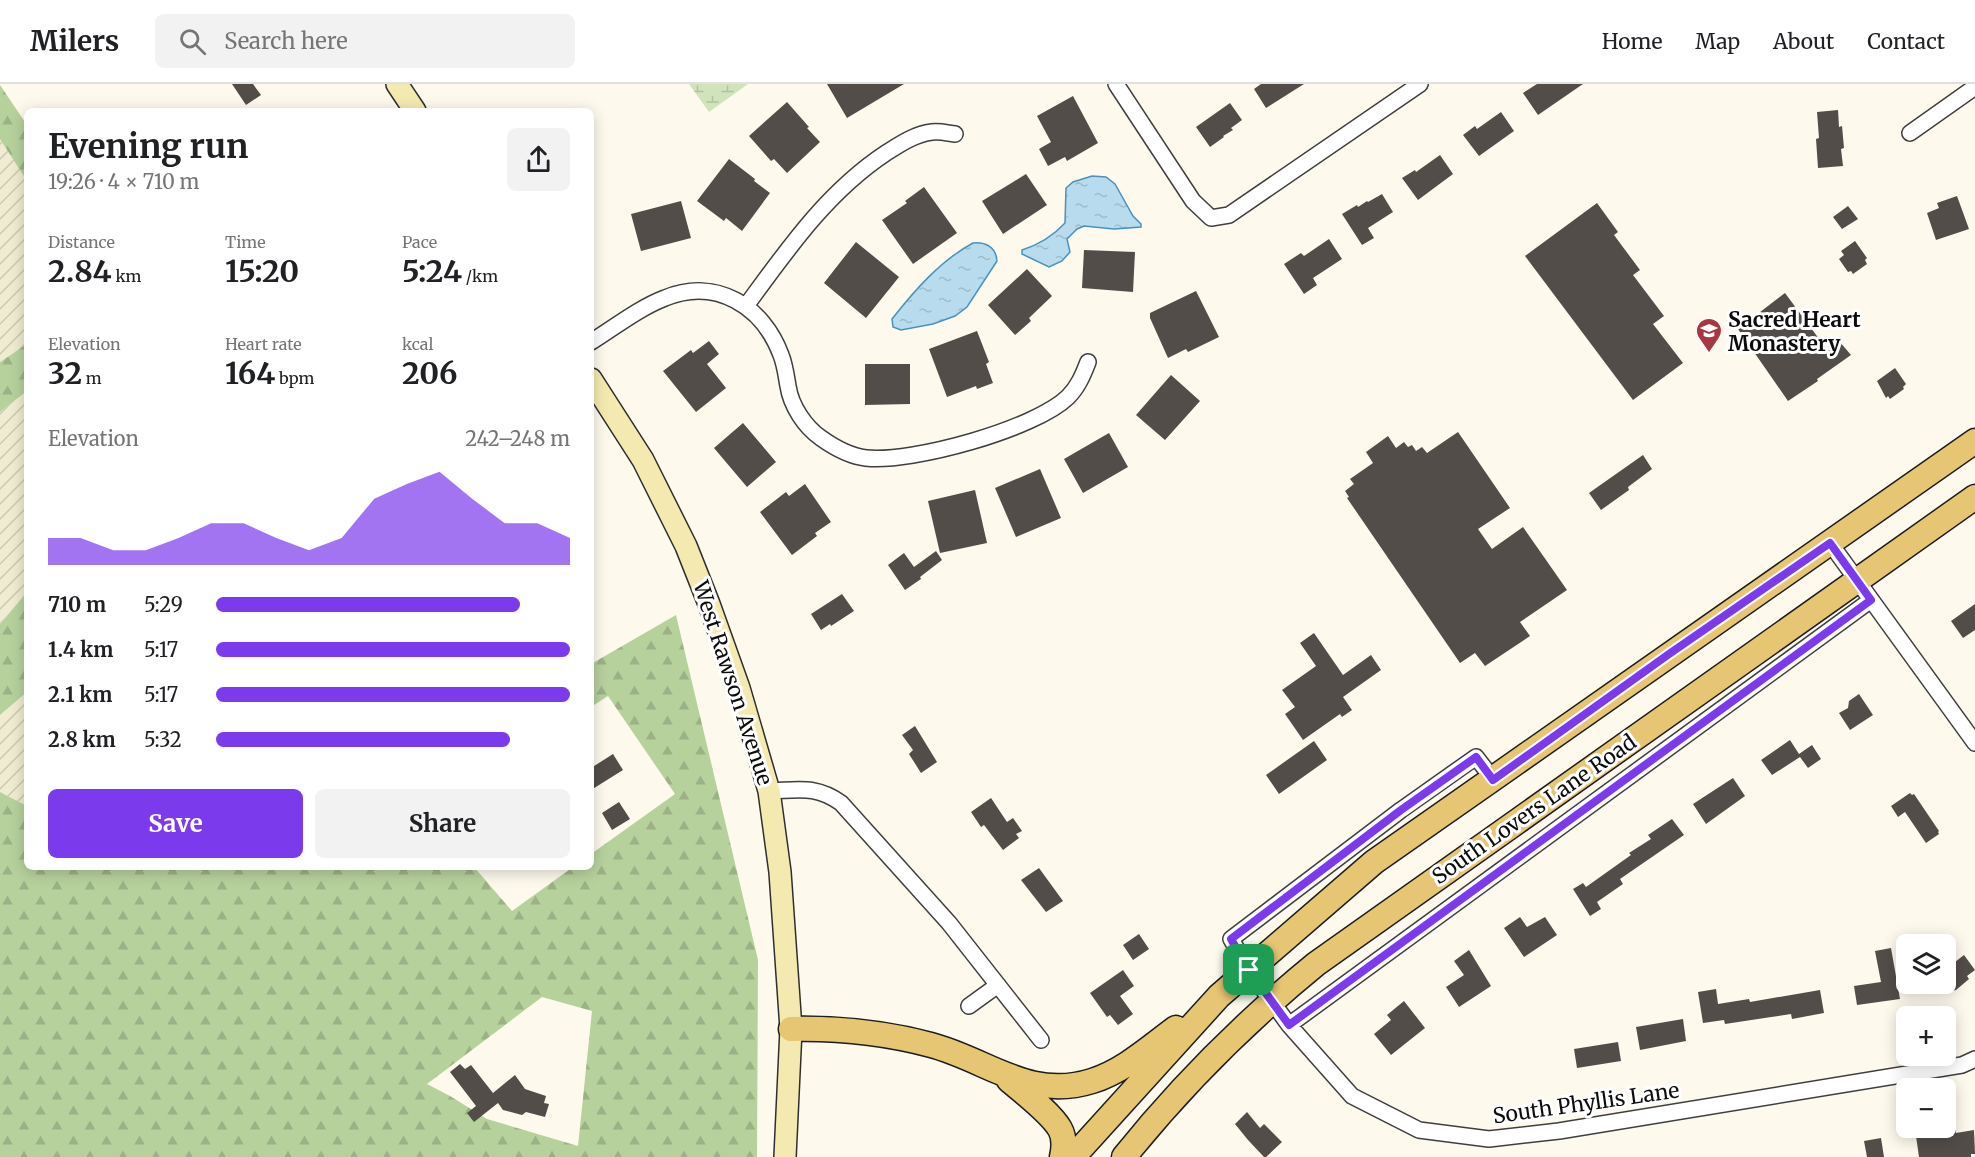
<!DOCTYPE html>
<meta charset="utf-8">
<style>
:root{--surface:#fff;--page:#f2f2f2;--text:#202124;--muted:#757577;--line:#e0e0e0;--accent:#7c3aed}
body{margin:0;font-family:Merriweather,serif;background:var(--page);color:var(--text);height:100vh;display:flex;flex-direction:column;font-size:22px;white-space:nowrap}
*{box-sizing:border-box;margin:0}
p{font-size:20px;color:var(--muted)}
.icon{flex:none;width:33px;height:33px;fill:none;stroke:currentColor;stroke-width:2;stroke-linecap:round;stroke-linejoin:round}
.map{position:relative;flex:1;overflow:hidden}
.details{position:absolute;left:24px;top:24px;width:570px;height:762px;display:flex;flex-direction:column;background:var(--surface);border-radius:9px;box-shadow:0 3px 15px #0003}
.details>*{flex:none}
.controls{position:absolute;left:1896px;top:850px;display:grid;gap:12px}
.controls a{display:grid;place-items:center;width:60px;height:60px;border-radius:9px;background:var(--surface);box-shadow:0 3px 15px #0003;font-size:30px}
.pin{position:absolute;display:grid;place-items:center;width:51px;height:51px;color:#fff;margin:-26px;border-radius:12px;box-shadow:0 3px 9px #0006}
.round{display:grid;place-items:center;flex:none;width:63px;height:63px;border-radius:9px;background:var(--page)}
.overview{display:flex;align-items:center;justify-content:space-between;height:102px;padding:0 24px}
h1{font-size:33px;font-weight:700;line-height:45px}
.stats{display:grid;grid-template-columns:repeat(3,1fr);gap:9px;height:102px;padding:6px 24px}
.stats div{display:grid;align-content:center}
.stats b{font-size:30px;font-weight:700}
.stats small{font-size:16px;font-weight:400}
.stats p{font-size:16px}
.chart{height:168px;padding:12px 24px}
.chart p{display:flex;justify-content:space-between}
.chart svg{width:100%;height:108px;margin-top:6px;fill:var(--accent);opacity:.7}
.primary-button{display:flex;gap:12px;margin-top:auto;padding:12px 24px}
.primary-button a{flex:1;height:69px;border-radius:9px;background:var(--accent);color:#fff;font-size:24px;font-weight:700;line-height:69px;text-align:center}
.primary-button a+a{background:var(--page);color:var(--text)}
ul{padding:0 24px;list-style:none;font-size:20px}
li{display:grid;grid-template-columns:96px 72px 1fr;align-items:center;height:45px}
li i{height:15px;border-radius:8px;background:var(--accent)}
header{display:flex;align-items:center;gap:36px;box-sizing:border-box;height:84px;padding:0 30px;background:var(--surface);border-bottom:2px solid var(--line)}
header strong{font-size:28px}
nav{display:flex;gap:33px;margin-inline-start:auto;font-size:21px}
.search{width:420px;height:54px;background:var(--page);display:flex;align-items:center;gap:15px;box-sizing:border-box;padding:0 21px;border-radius:9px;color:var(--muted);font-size:22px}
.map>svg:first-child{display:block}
.farmland{fill:url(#farmland-furrows)}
.forest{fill:url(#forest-firs);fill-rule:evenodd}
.wetland{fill:url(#wetland-marsh)}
.water{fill:url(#water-ripples);stroke:#4992bb;stroke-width:1.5}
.building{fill:#534d4a}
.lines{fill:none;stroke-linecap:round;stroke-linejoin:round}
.street-casing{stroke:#3f3f3f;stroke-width:18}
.secondary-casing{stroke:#2e2e2e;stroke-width:24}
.primary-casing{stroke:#1d1d1d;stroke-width:27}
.street{stroke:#fff;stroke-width:15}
.secondary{stroke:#f4eab1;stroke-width:21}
.primary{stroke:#e7c673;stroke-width:24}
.route-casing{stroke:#fff;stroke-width:12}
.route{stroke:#7c3aed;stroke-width:8}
.labels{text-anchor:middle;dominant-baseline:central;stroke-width:6;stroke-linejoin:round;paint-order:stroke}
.poi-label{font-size:21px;font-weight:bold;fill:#0c0c0c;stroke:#fff;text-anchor:start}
.street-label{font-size:21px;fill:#0c0c0c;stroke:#fff}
</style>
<header>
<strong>Milers</strong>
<div class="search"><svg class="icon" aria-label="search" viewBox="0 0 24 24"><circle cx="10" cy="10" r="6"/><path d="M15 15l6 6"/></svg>Search here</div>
<nav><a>Home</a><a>Map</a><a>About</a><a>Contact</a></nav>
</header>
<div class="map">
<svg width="1975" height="1073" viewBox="0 0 1975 1073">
<defs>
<pattern id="farmland-furrows" width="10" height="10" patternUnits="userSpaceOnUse" patternTransform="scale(1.5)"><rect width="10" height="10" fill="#efecd1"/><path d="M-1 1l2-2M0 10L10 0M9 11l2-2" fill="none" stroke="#ccc9b2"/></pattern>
<pattern id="forest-firs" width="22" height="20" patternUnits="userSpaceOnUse" patternTransform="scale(1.5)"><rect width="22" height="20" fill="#b7d19d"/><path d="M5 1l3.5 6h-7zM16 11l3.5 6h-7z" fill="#9cb286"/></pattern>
<pattern id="wetland-marsh" width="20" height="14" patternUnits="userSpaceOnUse" patternTransform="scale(1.5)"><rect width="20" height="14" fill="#d1e3bb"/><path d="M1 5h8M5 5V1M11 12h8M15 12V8" fill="none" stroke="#b2c2a0"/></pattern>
<pattern id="water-ripples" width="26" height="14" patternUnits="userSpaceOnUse" patternTransform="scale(1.5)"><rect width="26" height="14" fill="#b8dcee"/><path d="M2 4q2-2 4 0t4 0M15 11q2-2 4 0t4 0" fill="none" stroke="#9dbccb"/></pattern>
</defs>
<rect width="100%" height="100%" fill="#fdf9ed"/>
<path class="farmland" d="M 0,55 L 27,97 L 27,260 L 0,278 Z
M 27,307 L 27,508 L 0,540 L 0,328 Z
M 27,608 L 27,722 L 0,708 L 0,631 Z"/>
<path class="forest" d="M 0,1 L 27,41 L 27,97 L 0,55 Z
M 27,260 L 27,307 L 0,328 L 0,278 Z
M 27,508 L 27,608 L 0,631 L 0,540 Z
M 676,531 L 758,876 L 757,1073 L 0,1073 L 0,708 L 27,722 L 27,783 L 474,783 L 512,827 L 573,783 L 591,783 L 591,770 L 675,710 L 608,612 L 591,623 L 591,580 ZM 542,913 L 592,927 L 578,1062 L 487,1035 L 450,1012 L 427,1000 Z"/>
<path class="wetland" d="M 689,0 L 748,0 L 709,28 Z"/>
<path class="water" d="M 1092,92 L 1106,93 L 1115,100 L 1133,132 L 1141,140 L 1141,143 L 1114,145 L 1084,142 L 1077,145 L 1067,155 L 1070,168 L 1062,177 L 1049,183 L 1022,170 L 1022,166 C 1038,161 1053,152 1065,139 L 1066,104 L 1073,98 Z
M 973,159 C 986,158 996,163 997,177 L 967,223 L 955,232 L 933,240 L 901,246 L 893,243 L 892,235 C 914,207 941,176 973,159 Z"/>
<path class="building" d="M 232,0 L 253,0 L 261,11 L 246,21 Z
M 827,0 L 904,0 L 847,34 Z
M 1261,0 L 1304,0 L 1266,24 L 1254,5 Z
M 1537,0 L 1583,0 L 1538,31 L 1523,9 Z
M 1073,12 L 1098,59 L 1067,77 L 1065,73 L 1048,82 L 1039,65 L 1051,58 L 1037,32 Z
M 787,18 L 809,43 L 807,44 L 820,58 L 787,89 L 774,75 L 771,77 L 749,52 Z
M 1230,19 L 1242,36 L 1231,44 L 1233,46 L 1223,52 L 1224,53 L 1210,63 L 1196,43 Z
M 1838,26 L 1839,43 L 1842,42 L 1844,64 L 1841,65 L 1843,82 L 1818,84 L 1816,55 L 1819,54 L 1817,28 Z
M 1501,28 L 1514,47 L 1479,72 L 1463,51 L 1475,42 L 1477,45 Z
M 1440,71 L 1453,90 L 1418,116 L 1402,94 L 1415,86 L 1416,88 Z
M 729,75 L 755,95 L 754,97 L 770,109 L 742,147 L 726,134 L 724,137 L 697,117 Z
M 1026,90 L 1047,121 L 1003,150 L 982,117 Z
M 924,103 L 957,149 L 913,180 L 882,136 L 907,119 L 905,117 Z
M 1382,110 L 1393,128 L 1368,144 L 1374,154 L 1362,161 L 1342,130 L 1357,121 L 1358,123 L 1367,117 L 1368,118 Z
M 1957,112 L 1969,145 L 1936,156 L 1927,129 L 1939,124 L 1937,119 Z
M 681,117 L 691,154 L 641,167 L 631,130 Z
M 1597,119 L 1618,148 L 1614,151 L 1640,186 L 1633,191 L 1664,232 L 1653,240 L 1683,279 L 1633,316 L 1525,172 Z
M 1848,122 L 1858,135 L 1842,145 L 1833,133 Z
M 1329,155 L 1342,175 L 1313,194 L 1317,201 L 1304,210 L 1284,180 L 1301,169 L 1304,172 Z
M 1855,157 L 1867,174 L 1865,176 L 1867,180 L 1853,190 L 1851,187 L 1848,188 L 1839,175 L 1844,171 L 1841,167 Z
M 856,158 L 899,193 L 866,234 L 824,199 Z
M 1084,166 L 1135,168 L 1133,208 L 1082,204 Z
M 1027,185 L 1052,212 L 1029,234 L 1031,237 L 1015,251 L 988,221 Z
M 1196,207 L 1219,253 L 1188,268 L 1186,265 L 1168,274 L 1150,234 L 1150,229 Z
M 1785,209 L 1828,267 L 1839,257 L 1851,271 L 1817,295 L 1818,297 L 1788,317 L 1738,245 Z
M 977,247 L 989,278 L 986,280 L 993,299 L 977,305 L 976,302 L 947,313 L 929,265 Z
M 709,257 L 719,270 L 707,280 L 726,304 L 696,328 L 663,287 L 691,266 L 693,269 Z
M 865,280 L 910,280 L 910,320 L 865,321 Z
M 1895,284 L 1906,300 L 1903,303 L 1904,305 L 1890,315 L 1888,312 L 1886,314 L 1877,297 Z
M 1171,291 L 1200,317 L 1165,356 L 1136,331 Z
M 743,339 L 776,378 L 747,403 L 714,364 Z
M 1458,348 L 1510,424 L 1478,445 L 1492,465 L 1523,443 L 1567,506 L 1520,538 L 1530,552 L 1485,582 L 1475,569 L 1460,579 L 1347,414 L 1349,413 L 1345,407 L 1354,400 L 1350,395 L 1373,379 L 1366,368 L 1388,352 L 1396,364 L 1404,358 L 1408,363 L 1412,361 L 1416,367 L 1422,363 L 1427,369 Z
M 1109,349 L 1128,383 L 1083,409 L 1064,375 Z
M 1643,371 L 1652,385 L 1628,403 L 1629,406 L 1601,426 L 1589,409 Z
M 1040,385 L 1061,434 L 1016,453 L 995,404 Z
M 805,400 L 831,438 L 815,449 L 817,452 L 792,471 L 760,428 L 786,408 L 789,412 Z
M 975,406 L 987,459 L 940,469 L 928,417 Z
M 936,467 L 942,476 L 920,493 L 921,495 L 905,506 L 888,481 L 904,469 L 914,483 Z
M 842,510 L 854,527 L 831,542 L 830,540 L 821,546 L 811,530 Z
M 1975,520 L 1975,546 L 1963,554 L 1951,537 Z
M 1314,549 L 1343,591 L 1371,571 L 1381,586 L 1343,613 L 1352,626 L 1342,633 L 1340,630 L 1303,656 L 1285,630 L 1295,623 L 1282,606 L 1316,582 L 1300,559 Z
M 1859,610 L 1873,631 L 1850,646 L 1839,629 L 1848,624 L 1849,617 Z
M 915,642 L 937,678 L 921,689 L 909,670 L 913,666 L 902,651 Z
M 1790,656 L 1799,670 L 1812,661 L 1821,675 L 1808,684 L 1800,673 L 1772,691 L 1761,676 Z
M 1314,657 L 1327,676 L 1279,710 L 1266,691 Z
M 613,670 L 623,686 L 591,706 L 591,684 Z
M 1733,694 L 1745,712 L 1706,740 L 1693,720 Z
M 1910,709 L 1912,711 L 1914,710 L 1939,747 L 1938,748 L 1939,750 L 1926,759 L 1905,728 L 1898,733 L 1891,722 Z
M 991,714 L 1007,738 L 1013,734 L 1022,747 L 1016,750 L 1019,754 L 1003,766 L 984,741 L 981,743 L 971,728 Z
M 619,718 L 630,735 L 612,746 L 602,729 Z
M 1672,735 L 1684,751 L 1620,795 L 1623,800 L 1597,818 L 1601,825 L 1590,832 L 1573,805 L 1583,799 L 1586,803 L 1631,771 L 1629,769 L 1651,755 L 1648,751 Z
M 1039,784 L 1063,817 L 1046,828 L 1021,796 Z
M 1520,833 L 1527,843 L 1545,833 L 1557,851 L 1524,873 L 1504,844 Z
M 1139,850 L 1149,865 L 1133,876 L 1123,861 Z
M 1891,864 L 1900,915 L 1857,921 L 1854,902 L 1881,898 L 1875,867 Z
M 1469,866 L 1491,902 L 1459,923 L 1446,903 L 1464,891 L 1454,877 Z
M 1964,871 L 1975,886 L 1967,892 L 1969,895 L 1956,906 L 1946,908 L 1946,885 Z
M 1123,886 L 1134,902 L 1120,912 L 1133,930 L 1118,941 L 1110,931 L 1107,933 L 1090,909 Z
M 1716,905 L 1718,920 L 1749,915 L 1750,918 L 1820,906 L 1824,929 L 1792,935 L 1791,930 L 1725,940 L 1724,936 L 1703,939 L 1698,908 Z
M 1404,917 L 1425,944 L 1391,971 L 1374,950 L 1391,936 L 1387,931 Z
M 1683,935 L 1686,957 L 1640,966 L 1636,943 Z
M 1618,958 L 1621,977 L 1577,984 L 1574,965 Z
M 460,980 L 465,985 L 471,981 L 493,1009 L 515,991 L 525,1005 L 546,1012 L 544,1019 L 549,1020 L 545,1033 L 526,1028 L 522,1031 L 503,1026 L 498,1019 L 474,1038 L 467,1029 L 476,1022 L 450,988 Z
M 1247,1028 L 1260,1044 L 1264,1040 L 1282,1058 L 1266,1073 L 1264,1073 L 1248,1056 L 1235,1040 Z
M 1956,1046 L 1956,1049 L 1974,1046 L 1975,1070 L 1971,1070 L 1971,1073 L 1919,1073 L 1916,1052 Z
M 1881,1054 L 1884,1073 L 1867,1073 L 1864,1057 Z"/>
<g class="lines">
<defs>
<path id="street" d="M 1116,0 L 1193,117 L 1211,134 L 1229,131 L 1420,0
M 1910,49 L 1975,3
M 746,222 C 787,166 827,108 886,69 C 900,60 915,50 932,48 C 940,47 947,49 955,50
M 591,258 C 615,243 639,224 665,214 C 716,193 763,222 781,271 C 785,281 786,291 788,302 C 791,322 805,343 821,354 C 835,364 849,372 866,374 C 912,379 1035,345 1068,313 C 1078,303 1083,291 1088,278
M 1830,459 L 1975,659
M 1493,695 L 1476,673 L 1401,726 L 1231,855 L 1249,886 L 1289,941 L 1352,1012 L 1419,1046 L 1489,1055 L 1559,1047 L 1962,981 L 1975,975
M 769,707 C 799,706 816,701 841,719 L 949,839 L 1041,956
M 969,922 L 998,901
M 1289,941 L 1871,516"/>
<path id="secondary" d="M 397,0 L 415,27
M 591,295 L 643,376 L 686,462 L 709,520 L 739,604 L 769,707 L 780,788 L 791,945 L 785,1073"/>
<path id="primary" d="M 791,945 C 837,944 886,949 931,961 C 988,976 1029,1017 1092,997 C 1124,987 1150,963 1176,944
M 1009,996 C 1024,1009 1051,1029 1060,1045 C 1065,1054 1064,1064 1062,1073
M 1073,1073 L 1219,912 L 1374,778 L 1975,357
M 1124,1073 C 1181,1002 1245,938 1316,880 L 1975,413"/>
</defs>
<use href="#street" class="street-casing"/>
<use href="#secondary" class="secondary-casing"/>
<use href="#primary" class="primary-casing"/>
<use href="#street" class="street"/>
<use href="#secondary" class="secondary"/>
<use href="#primary" class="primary"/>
</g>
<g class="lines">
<defs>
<path id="route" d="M 1830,459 L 1871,516 L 1289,941 L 1249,886 L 1231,855 L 1401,726 L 1476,673 L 1493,696 L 1669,570 Z"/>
</defs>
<use href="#route" class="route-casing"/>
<use href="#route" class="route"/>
</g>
<defs>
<symbol id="school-pin" viewBox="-11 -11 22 30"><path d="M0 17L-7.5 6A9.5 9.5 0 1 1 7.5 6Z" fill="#aa3641" stroke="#fff"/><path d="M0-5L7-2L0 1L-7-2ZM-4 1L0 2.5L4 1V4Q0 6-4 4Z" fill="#fff"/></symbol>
</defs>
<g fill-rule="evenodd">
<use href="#school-pin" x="1694" y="232" width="30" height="40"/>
</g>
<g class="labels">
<g class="poi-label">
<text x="1728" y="235">Sacred Heart<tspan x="1728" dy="24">Monastery</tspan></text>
</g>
<g class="street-label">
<text transform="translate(733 599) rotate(72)">West Rawson Avenue</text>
<text transform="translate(1534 725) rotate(-35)">South Lovers Lane Road</text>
<text transform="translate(1586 1019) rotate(-8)">South Phyllis Lane</text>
</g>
</g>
</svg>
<div class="controls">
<a><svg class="icon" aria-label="layers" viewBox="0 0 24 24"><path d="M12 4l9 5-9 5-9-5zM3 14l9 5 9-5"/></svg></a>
<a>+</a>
<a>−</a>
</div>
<div class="pin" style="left:1249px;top:886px;background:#1e9e55"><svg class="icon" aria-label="arrive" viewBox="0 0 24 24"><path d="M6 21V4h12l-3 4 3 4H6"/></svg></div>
<section class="details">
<div class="overview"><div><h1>Evening run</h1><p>19:26 · 4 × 710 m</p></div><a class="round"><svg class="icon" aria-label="share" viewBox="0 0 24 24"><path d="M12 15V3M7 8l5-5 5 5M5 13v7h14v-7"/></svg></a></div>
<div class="stats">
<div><p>Distance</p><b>2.84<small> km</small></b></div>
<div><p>Time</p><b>15:20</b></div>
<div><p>Pace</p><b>5:24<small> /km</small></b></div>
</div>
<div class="stats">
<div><p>Elevation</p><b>32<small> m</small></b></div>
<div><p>Heart rate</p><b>164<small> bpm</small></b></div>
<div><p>kcal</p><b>206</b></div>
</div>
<div class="chart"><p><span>Elevation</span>242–248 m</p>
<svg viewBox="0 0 160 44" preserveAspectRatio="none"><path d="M0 44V33L10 33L20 38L30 38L40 33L50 27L60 27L70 33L80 38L90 33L100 17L110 11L120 6L130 17L140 27L150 27L160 33V44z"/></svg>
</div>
<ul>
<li><b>710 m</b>5:29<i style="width:86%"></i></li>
<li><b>1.4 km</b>5:17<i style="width:100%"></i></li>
<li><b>2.1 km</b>5:17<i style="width:100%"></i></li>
<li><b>2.8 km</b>5:32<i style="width:83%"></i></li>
</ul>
<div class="primary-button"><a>Save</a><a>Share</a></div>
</section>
</div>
